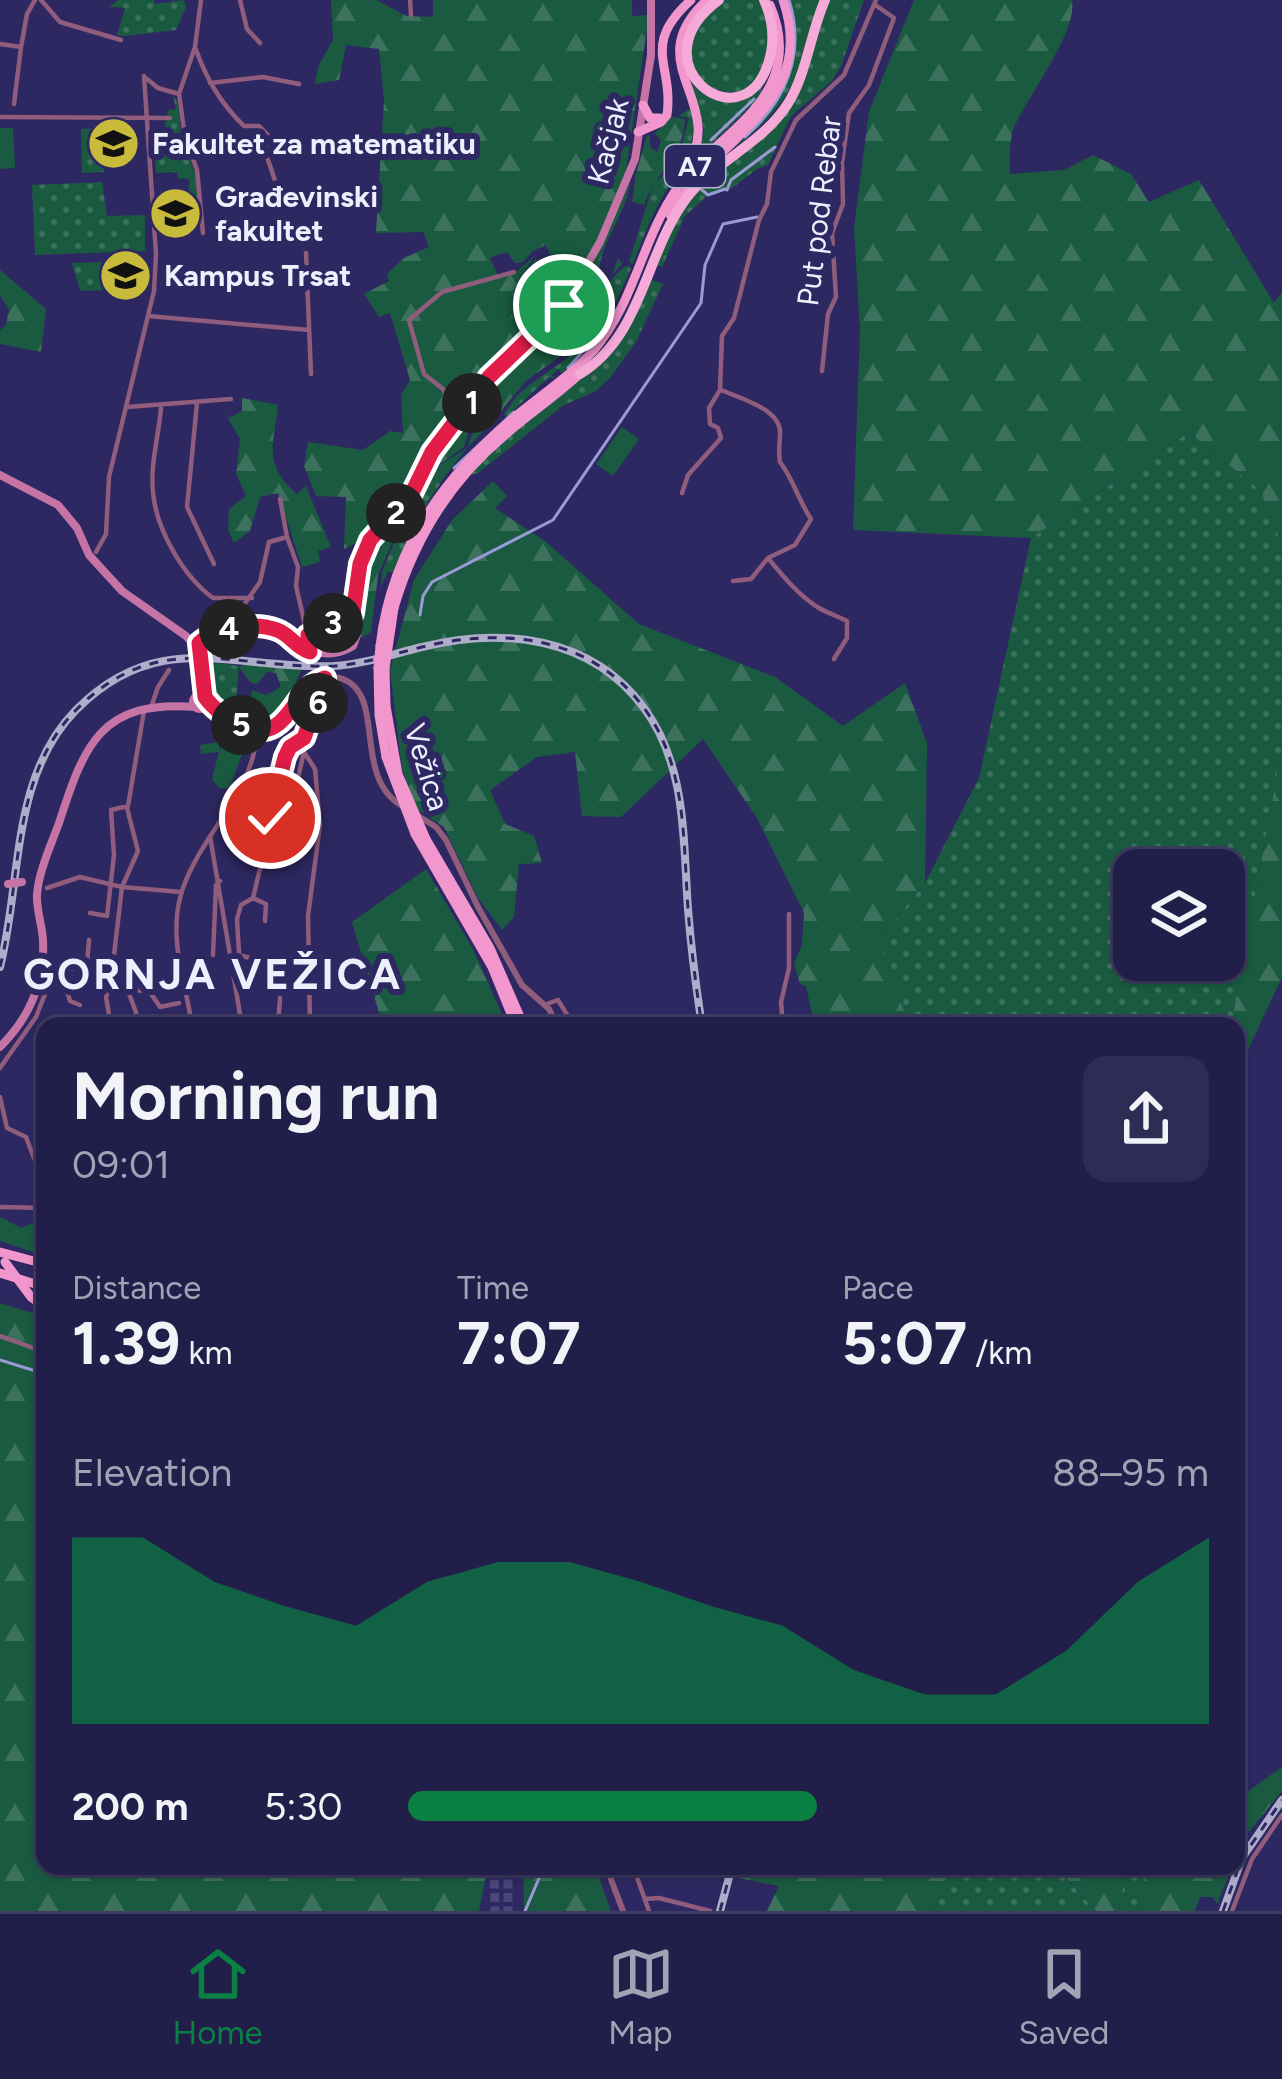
<!DOCTYPE html>
<meta charset="utf-8">
<style>
:root{--surface:#221e4a;--page:#2e2b54;--text:#f1f3f6;--muted:#a2a2b5;--line:#3f3c62;--accent:#0b8043}
body{margin:0;font-family:Figtree,sans-serif;background:var(--page);color:var(--text);height:100vh;display:flex;flex-direction:column;font-size:45px;white-space:nowrap}
*{box-sizing:border-box;margin:0}
p{font-size:39px;color:var(--muted)}
.icon{flex:none;width:66px;height:66px;fill:none;stroke:currentColor;stroke-width:2;stroke-linecap:round;stroke-linejoin:round}
.map{position:relative;flex:1;overflow:hidden}
.drawer{position:absolute;left:36px;top:1017px;width:1209px;height:858px;display:flex;flex-direction:column;background:var(--surface);border-radius:24px;box-shadow:0 3px 9px #0004,0 0 0 3px var(--line)}
.drawer>*{flex:none}
.tools{position:absolute;left:1113px;top:849px;display:grid;gap:24px}
.tools a{display:grid;place-items:center;width:132px;height:132px;border-radius:24px;background:var(--surface);box-shadow:0 3px 9px #0004,0 0 0 3px var(--line);font-size:60px}
.pin{position:absolute;display:grid;place-items:center;width:102px;height:102px;color:#fff;margin:-51px;border:6px solid #fff;border-radius:50%;box-shadow:0 3px 12px #0007}
.km{position:absolute;width:60px;height:60px;margin:-30px;border-radius:50%;background:#222;color:#fff;font-size:33px;line-height:60px;text-align:center}
.round{display:grid;place-items:center;flex:none;width:126px;height:126px;border-radius:24px;background:var(--page)}
.head{display:flex;align-items:center;justify-content:space-between;height:204px;padding:0 36px}
h1{font-size:66px;font-weight:700;line-height:90px}
.metrics{display:grid;grid-template-columns:repeat(3,1fr);gap:18px;height:204px;padding:12px 36px}
.metrics div{display:grid;align-content:center}
.metrics b{font-size:60px;font-weight:700}
.metrics small{font-size:33px;font-weight:400}
.metrics p{font-size:33px}
.chart{height:336px;padding:24px 36px}
.chart p{display:flex;justify-content:space-between}
.chart svg{width:100%;height:216px;margin-top:12px;fill:var(--accent);opacity:.7}
ul{padding:0 36px;list-style:none;font-size:39px}
li{display:grid;grid-template-columns:192px 144px 1fr;align-items:center;height:90px}
li i{height:30px;border-radius:15px;background:var(--accent)}
.tab-bar{display:flex;justify-content:space-around;align-items:center;height:168px;border-top:3px solid var(--line);background:var(--surface);font-size:33px;color:var(--muted)}
.tab-bar a{display:grid;justify-items:center;gap:6px}
.tab-bar .selected{color:var(--accent)}
.map>svg:first-child{display:block}
.grass{fill:url(#grass-dots);fill-rule:evenodd}
.forest{fill:url(#forest-firs);fill-rule:evenodd}
.park{fill:#1a5a41}
.lines{fill:none;stroke-linecap:round;stroke-linejoin:round}
.stream{stroke:#9b9ad4;stroke-width:3}
.trunk-tunnel{stroke:#4b4679;stroke-width:9;stroke-dasharray:9 4.5;stroke-linecap:butt}
.minor{stroke:#915d7c;stroke-width:4.5}
.tertiary{stroke:#915d7c;stroke-width:6}
.secondary{stroke:#c574a5;stroke-width:8}
.trunk{stroke:#f297ce;stroke-width:9}
.motorway{stroke:#f6aad7;stroke-width:10}
.rail-casing{stroke:#afadca;stroke-width:8}
.rail{stroke:#2e2862;stroke-width:3;stroke-dasharray:9;stroke-linecap:butt}
.secondary-bridge{stroke:#c574a5;stroke-width:8}
.trunk-bridge{stroke:#f297ce;stroke-width:9}
.route-casing{stroke:#fff;stroke-width:24}
.route{stroke:#e11d48;stroke-width:15}
.labels{text-anchor:middle;dominant-baseline:central;stroke-width:12;stroke-linejoin:round;paint-order:stroke}
.shield{fill:#2e2862;stroke:#b4b3ce;stroke-width:3}
.shield-label{font-size:27px;font-weight:bold;fill:#eeeffd}
.street-label{font-size:30px;fill:#eeeffd;stroke:#2e2862}
.poi-label{font-size:30px;font-weight:bold;fill:#eeeffd;stroke:#2e2862;text-anchor:start}
.district-label{font-size:42px;font-weight:bold;letter-spacing:3px;fill:#eeeffd;stroke:#2e2862}
</style>
<div class="map">
<svg width="1282" height="1911" viewBox="0 0 1282 1911">
<defs>
<pattern id="grass-dots" width="8" height="8" patternUnits="userSpaceOnUse" patternTransform="scale(3)"><rect width="8" height="8" fill="#1a5a41"/><path d="M2 2h.1M6 6h.1" fill="none" stroke="#3c725d" stroke-width="1.8" stroke-linecap="round"/></pattern>
<pattern id="forest-firs" width="22" height="20" patternUnits="userSpaceOnUse" patternTransform="scale(3)"><rect width="22" height="20" fill="#1a5a41"/><path d="M5 1l3.5 6h-7zM16 11l3.5 6h-7z" fill="#3c725d"/></pattern>
</defs>
<rect width="100%" height="100%" fill="#2e2862"/>
<path class="grass" d="M 118,0 L 154,0 L 155,4 L 184,0 L 186,7 L 176,30 L 124,36 L 117,35 L 125,8 L 109,7 Z
M 726,0 L 761,0 C 764,12 769,25 769,37 C 772,146 624,72 726,0 Z
M 788,0 L 821,0 C 795,83 794,106 720,158 C 769,111 811,74 788,0 Z
M 827,0 L 864,0 L 841,66 L 832,81 L 791,116 L 768,165 L 757,169 L 731,189 L 708,195 L 685,216 L 662,267 L 655,264 L 690,195 L 783,114 Z
M 773,65 L 756,101 L 699,156 L 704,128 L 687,80 L 704,95 L 736,100 Z
M 173,94 C 181,106 178,118 181,132 C 187,162 208,184 193,218 L 188,218 L 189,179 L 178,178 L 177,172 L 156,173 L 154,128 L 165,127 L 168,110 L 176,109 Z
M 691,108 C 701,148 678,169 659,203 C 649,222 641,243 633,264 L 629,262 L 653,185 L 677,162 L 689,118 L 678,116 Z
M 103,128 L 104,172 L 82,173 L 81,129 Z
M 102,182 L 107,216 L 145,215 L 145,251 L 35,255 L 32,185 Z
M 536,257 C 540,274 526,312 509,320 L 514,306 L 511,294 Z
M 147,260 L 147,288 L 117,289 L 116,261 Z
M 105,262 L 107,290 L 80,291 L 72,263 Z
M 627,266 L 631,268 C 615,308 595,344 562,373 L 558,369 L 552,375 L 555,379 L 549,377 L 506,417 L 504,413 C 510,407 514,397 522,391 C 552,366 599,347 599,302 C 607,290 613,272 627,266 Z
M 649,279 L 663,284 L 636,342 L 611,377 L 596,391 L 564,405 L 478,473 L 467,476 L 509,435 L 602,359 Z
M 493,423 C 452,456 414,521 394,573 L 388,571 L 381,587 L 382,572 L 392,547 L 424,486 L 441,464 L 467,448 L 473,431 Z
M 1189,432 L 1261,491 L 1282,545 L 1282,748 L 1231,1026 L 909,1026 L 879,939 L 925,883 L 979,778 L 1031,538 ZM 1134,870 L 1224,870 L 1224,960 L 1134,960 Z
M 219,663 L 239,666 L 236,703 L 216,698 L 214,688 L 207,686 L 206,664 Z
M 948,1866 L 1055,1866 L 1096,1911 L 930,1911 L 943,1889 Z
M 1127,1866 L 1145,1866 L 1141,1911 L 1118,1911 Z"/>
<path class="forest" d="M 331,0 L 376,0 L 407,16 L 433,17 L 433,0 L 632,0 L 632,16 L 649,15 L 626,170 L 590,255 L 548,318 L 485,376 L 424,456 L 403,496 L 360,541 L 344,549 L 346,497 L 316,496 L 304,466 L 308,442 L 363,450 L 390,431 L 403,433 L 401,395 L 410,380 L 390,313 L 379,317 L 364,294 L 389,281 L 387,274 L 404,258 L 429,247 L 423,232 L 376,233 L 384,100 L 379,49 L 346,45 L 339,80 L 315,84 L 318,67 L 333,40 ZM 546,245 L 551,257 L 533,276 L 525,309 L 510,319 L 514,306 L 511,294 L 535,255 L 515,273 L 499,278 L 490,258 L 507,252 L 515,263 L 522,263 L 533,251 ZM 460,374 L 471,392 L 459,408 L 451,412 L 444,395 Z
M 914,0 L 1072,0 C 1078,31 1028,96 1014,127 C 1009,141 1010,159 1010,174 L 1064,170 L 1093,155 L 1131,174 L 1149,202 L 1199,180 L 1274,303 L 1282,292 L 1282,545 L 1261,491 L 1189,432 L 1031,538 L 853,530 L 860,330 L 854,228 L 869,112 Z
M 672,117 L 685,119 C 683,159 656,171 644,205 L 632,202 L 636,173 L 647,136 L 650,135 L 650,147 L 657,152 L 661,141 L 655,133 Z
M 631,181 C 624,221 594,248 598,290 L 606,292 L 618,259 L 622,264 L 613,274 L 607,293 L 597,302 L 594,318 L 572,348 L 526,381 L 494,419 L 469,431 L 464,447 L 434,468 L 397,531 L 378,575 L 371,632 L 361,638 L 358,621 L 362,621 L 364,612 L 358,610 L 371,544 L 413,497 L 429,462 L 461,426 L 499,369 L 564,310 L 596,257 Z
M 0,270 L 46,309 L 41,352 L 0,344 L 0,330 L 6,325 L 9,310 L 0,295 Z
M 242,398 L 278,405 C 274,444 262,464 297,494 L 306,486 L 331,547 L 318,551 L 320,562 L 302,567 L 278,493 L 260,497 L 250,531 L 234,543 L 228,530 L 229,509 L 246,496 L 236,474 L 240,439 L 223,409 L 229,418 L 242,411 Z
M 493,481 L 507,496 L 495,508 L 546,542 L 639,624 L 775,677 L 843,726 L 905,683 L 927,743 L 925,883 L 879,939 L 909,1026 L 805,1026 L 812,1014 L 806,986 L 800,984 L 794,963 L 802,945 L 804,913 L 757,818 L 703,739 L 621,817 L 582,816 L 575,752 L 537,757 L 490,790 L 505,824 L 534,836 L 542,863 L 519,864 L 514,917 L 502,930 L 478,898 L 444,827 L 416,809 L 402,769 L 390,670 L 414,580 L 452,520 Z
M 247,664 L 302,669 L 296,681 L 302,686 L 282,715 L 268,726 L 241,718 L 239,707 L 249,706 L 252,690 L 266,695 L 281,687 L 276,673 L 267,672 L 257,684 L 250,682 L 239,667 Z
M 1282,748 L 1282,977 L 1239,1069 L 1236,1026 L 1231,1026 Z
M 426,869 L 474,951 L 507,1026 L 383,1026 L 352,922 Z
M 0,1217 L 21,1228 L 45,1217 L 45,1256 L 0,1241 Z
M 0,1303 L 45,1317 L 45,1866 L 488,1866 L 479,1911 L 0,1911 Z
M 1282,1767 L 1282,1791 L 1248,1833 L 1236,1860 L 1236,1800 Z
M 523,1866 L 595,1866 L 611,1911 L 524,1911 Z
M 699,1866 L 948,1866 L 943,1889 L 930,1911 L 767,1911 L 779,1886 L 698,1870 Z
M 1056,1866 L 1127,1866 L 1118,1911 L 1096,1911 Z
M 1145,1866 L 1233,1866 L 1217,1904 L 1213,1897 L 1200,1897 L 1195,1911 L 1141,1911 Z"/>
<path class="park" d="M 0,128 L 13,128 L 15,168 L 0,169 Z
M 622,427 L 639,439 L 613,476 L 596,464 Z
M 237,733 L 246,743 L 230,788 L 219,788 L 212,779 L 219,752 L 201,754 L 200,745 L 218,742 L 220,751 L 224,737 Z"/>
<g class="lines">
<path class="stream" d="M 745,137 C 786,101 806,54 789,0
M 711,140 L 754,99
M 702,190 L 708,195 L 725,189
M 727,190 L 731,180 L 775,147
M 568,368 L 602,330
M 454,468 L 514,412
M 420,615 L 423,596 L 432,582 L 553,520 L 701,303 L 705,265 L 723,224 L 757,217
M 0,1360 L 45,1374
M 525,1911 L 540,1876 L 538,1866"/>
<path class="trunk-tunnel" d="M 494,1866 L 495,1911
M 508,1866 L 508,1911"/>
<path class="minor" d="M 41,0 L 60,22 L 121,40
M 201,0 L 195,47 L 179,94 L 185,137 L 197,170 L 203,233
M 240,0 L 247,29 L 260,43
M 410,0 L 411,15
M 0,44 L 21,47 L 27,14 L 35,0
M 195,47 C 206,78 220,103 244,126 L 259,126 L 268,135 L 267,157 L 277,186
M 147,79 L 158,88 L 179,94
M 210,83 L 263,77 L 299,84
M 14,104 L 21,47
M 0,117 L 170,118
M 306,253 L 311,374
M 148,316 L 309,330
M 822,371 L 828,314 L 836,297 L 832,233 L 843,204 L 842,162 L 849,113 L 869,85 L 894,18 L 874,4
M 721,390 C 739,398 781,409 780,433 C 780,443 778,450 780,462 C 795,482 797,498 811,519 L 795,545 L 768,558 L 751,579 L 733,581
M 197,403 L 187,507 L 214,564
M 127,407 L 231,399
M 161,407 C 159,435 150,464 153,492 C 156,529 183,576 213,598 L 252,598
M 440,436 L 451,405 L 443,389 L 424,374 L 409,320 L 442,292 L 514,272
M 682,493 L 688,475 L 721,438 L 718,428 L 710,424 L 709,408 L 720,390 L 722,336 L 734,318 L 759,220 L 767,204 L 771,172 L 796,120 L 844,75 L 876,0
M 287,537 L 298,567 L 296,586 L 311,651
M 96,552 L 106,534 L 109,477 L 154,291 L 156,254 L 144,76
M 768,558 C 782,575 800,597 819,608 C 828,613 839,617 847,621 L 847,638 L 834,659
M 227,629 L 260,582 L 269,542 L 287,537 L 280,499
M 307,635 L 353,613
M 150,710 L 158,687 L 169,670
M 244,728 L 250,751
M 262,826 C 286,801 272,756 304,738
M 210,836 L 242,1026
M 47,888 L 80,877 L 122,887 L 181,892
M 90,913 L 107,916 L 114,855 L 111,810 L 128,806 L 144,711
M 265,921 L 266,904 L 253,898 L 263,856 L 291,809 L 304,752
M 114,955 L 122,887 L 138,851 L 127,808
M 213,955 L 216,885 L 220,881
M 238,955 L 267,962
M 87,963 L 93,980
M 61,972 L 70,1001 L 80,1005
M 127,988 L 141,1026
M 236,989 L 241,987 L 237,919 L 241,905 L 253,898
M 544,1005 L 558,1000 L 574,1026
M 111,1026 L 106,997 L 111,986 L 150,992 L 160,1007 L 179,1003
M 192,1026 C 186,983 169,942 180,898 C 195,839 256,793 257,730
M 278,1026 L 280,998
M 310,1026 L 308,916 L 320,825 L 315,769 L 304,752 L 304,738 L 326,680
M 783,1026 L 781,1002 L 789,968 L 789,914
M 0,1068 L 36,1017 L 52,976 L 87,963 L 89,940
M 0,1097 L 7,1128 L 26,1137 L 40,1174 L 45,1177
M 0,1207 L 45,1208
M 0,1336 L 45,1352
M 633,1866 L 649,1911
M 645,1899 L 659,1898 L 710,1911
M 1232,1911 L 1252,1859 L 1282,1815"/>
<path class="tertiary" d="M 207,701 C 292,788 289,658 343,679 C 387,696 351,779 404,807
M 415,814 L 436,827 L 446,840 L 478,907 L 522,985 L 549,1009 L 557,1026
M 606,1866 L 623,1911"/>
<path class="secondary" d="M 0,475 L 58,505 L 77,528 L 89,555 L 122,591 L 186,636 L 198,649
M 198,647 C 214,623 254,625 280,630 C 300,650 326,662 353,646 L 357,635 L 354,595 L 367,546 L 411,495 L 432,452 L 489,377 L 564,305 L 600,242 L 635,159 L 651,55 L 651,0
M 199,661 L 204,695
M193 702a7 7 0 1 1 14 0a7 7 0 1 1-14 0Z
M 0,1047 C 29,1018 45,982 43,940 C 42,924 36,909 37,894 C 39,871 51,845 59,823 C 84,746 100,699 196,707"/>
<path class="trunk" d="M 643,105 L 650,118 L 659,118
M 638,132 L 661,122 L 667,115 C 674,64 640,46 691,0
M 685,170 C 731,102 636,65 707,0
M 670,215 C 715,136 819,105 783,0
M 394,608 C 414,540 449,482 504,436 C 530,413 559,394 584,370
M 380,646 C 391,551 444,475 517,415 C 543,394 571,375 594,350 C 635,302 642,238 678,187 C 705,148 757,122 774,77 C 783,53 780,28 770,5
M 378,668 L 379,715 L 386,757
M 385,668 L 386,706
M 415,834 L 492,967 L 516,1026
M 426,839 L 490,948 L 524,1026
M 0,1252 L 45,1264
M 0,1273 L 45,1287"/>
<path class="motorway" d="M 719,0 C 634,62 741,145 768,64 C 775,43 773,20 764,0
M 580,374 C 642,336 645,255 685,200 C 713,162 761,145 787,105 C 807,74 810,34 825,0"/>
<defs>
<path id="rail" d="M 0,967 C 22,881 10,777 76,710 C 159,626 235,670 334,666 C 364,664 393,654 422,647 C 503,627 591,636 644,708 C 687,766 683,840 688,909 C 691,948 696,987 702,1026
M 720,1911 L 732,1866
M 1223,1911 L 1242,1858 L 1282,1800"/>
</defs>
<use href="#rail" class="rail-casing"/>
<use href="#rail" class="rail"/>
<path class="secondary-bridge" d="M 198,651 L 199,661
M 8,884 L 22,882"/>
<path class="trunk-bridge" d="M 378,668 L 380,646
M 385,668 L 394,608
M 386,706 L 398,774 L 426,839
M 386,757 L 415,834
M 5,1262 L 31,1297 L 45,1307"/>
</g>
<g class="lines">
<defs>
<path id="route" d="M 270,818 L 285,757 L 290,747 L 304,738 L 325,678 C 290,689 289,746 243,726 C 228,719 214,710 205,697 L 199,643 C 216,628 255,621 277,630 C 291,635 295,647 310,652 L 308,635 L 353,613 L 360,564 L 370,540 L 411,495 L 432,452 L 489,377 L 564,305"/>
</defs>
<use href="#route" class="route-casing"/>
<use href="#route" class="route"/>
</g>
<defs>
<symbol id="university-disc" viewBox="-11 -11 22 22"><circle r="9.5" fill="#c8bb3b" stroke="#2e2862"/><path d="M0-5L7-2L0 1L-7-2ZM-4 1L0 2.5L4 1V4Q0 6-4 4Z" fill="#111"/></symbol>
</defs>
<g fill-rule="evenodd">
<use href="#university-disc" x="84" y="114" width="59" height="59"/>
<use href="#university-disc" x="146" y="184" width="59" height="59"/>
<use href="#university-disc" x="96" y="246" width="59" height="59"/>
</g>
<g class="labels">
<rect class="shield" x="665" y="145" width="60" height="42" rx="9"/>
<g class="shield-label">
<text x="695" y="166">A7</text>
</g>
<g class="street-label">
<text transform="translate(608 141) rotate(-76)">Kačjak</text>
<text transform="translate(819 211) rotate(-83)">Put pod Rebar</text>
<text transform="translate(427 767) rotate(73)">Vežica</text>
</g>
<g class="poi-label">
<text x="152" y="143">Fakultet za matematiku</text>
<text x="215" y="196">Građevinski<tspan x="215" dy="34">fakultet</tspan></text>
<text x="164" y="275">Kampus Trsat</text>
</g>
<g class="district-label">
<text x="213" y="974">GORNJA VEŽICA</text>
</g>
</g>
</svg>
<div class="tools">
<a><svg class="icon" aria-label="layers" viewBox="0 0 24 24"><path d="M12 4l9 5-9 5-9-5zM3 14l9 5 9-5"/></svg></a>
</div>
<div class="pin" style="left:564px;top:305px;background:#1e9e55"><svg class="icon" aria-label="arrive" viewBox="0 0 24 24"><path d="M6 21V4h12l-3 4 3 4H6"/></svg></div>
<div class="pin" style="left:270px;top:818px;background:#d93025"><svg class="icon" aria-label="check" viewBox="0 0 24 24"><path d="M5 12l5 5 9-10"/></svg></div>
<b class="km" style="left:472px;top:403px">1</b>
<b class="km" style="left:396px;top:513px">2</b>
<b class="km" style="left:333px;top:623px">3</b>
<b class="km" style="left:229px;top:629px">4</b>
<b class="km" style="left:241px;top:725px">5</b>
<b class="km" style="left:318px;top:703px">6</b>
<section class="drawer">
<div class="head"><div><h1>Morning run</h1><p>09:01</p></div><a class="round"><svg class="icon" aria-label="share" viewBox="0 0 24 24"><path d="M12 15V3M7 8l5-5 5 5M5 13v7h14v-7"/></svg></a></div>
<div class="metrics">
<div><p>Distance</p><b>1.39<small> km</small></b></div>
<div><p>Time</p><b>7:07</b></div>
<div><p>Pace</p><b>5:07<small> /km</small></b></div>
</div>
<div class="chart"><p><span>Elevation</span>88–95 m</p>
<svg viewBox="0 0 160 44" preserveAspectRatio="none"><path d="M0 44V6L10 6L20 15L30 20L40 24L50 15L60 11L70 11L80 15L90 20L100 24L110 33L120 38L130 38L140 29L150 15L160 6V44z"/></svg>
</div>
<ul>
<li><b>200 m</b>5:30<i style="width:51%"></i></li>
</ul>
</section>
</div>
<nav class="tab-bar">
<a class="selected"><svg class="icon" aria-label="home" viewBox="0 0 24 24"><path d="M3 11l9-7 9 7M6 9v11h12V9"/></svg>Home</a>
<a><svg class="icon" aria-label="map" viewBox="0 0 24 24"><path d="M3 6l6-2 6 2 6-2v14l-6 2-6-2-6 2zM9 4v14M15 6v14"/></svg>Map</a>
<a><svg class="icon" aria-label="saved" viewBox="0 0 24 24"><path d="M7 4h10v16l-5-4-5 4z"/></svg>Saved</a>
</nav>
